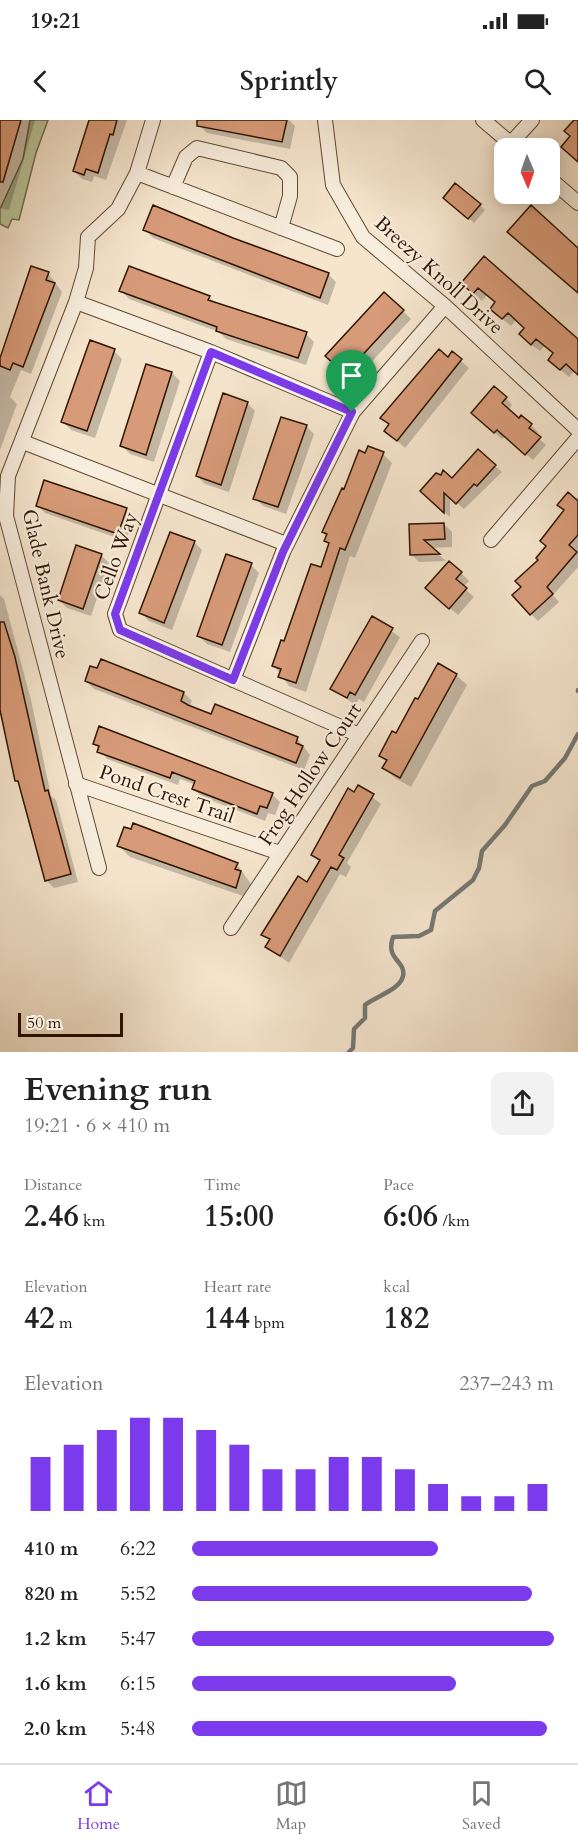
<!DOCTYPE html>
<meta charset="utf-8">
<style>
:root{--surface:#fff;--page:#f2f2f2;--text:#222;--muted:#767676;--line:#e0e0e0;--accent:#7c3aed}
body{margin:0;font-family:Cardo,serif;background:var(--page);color:var(--text);height:100vh;display:flex;flex-direction:column;font-size:22px;white-space:nowrap}
*{box-sizing:border-box;margin:0}
p{font-size:20px;color:var(--muted)}
.icon{flex:none;width:33px;height:33px;fill:none;stroke:currentColor;stroke-width:2;stroke-linecap:round;stroke-linejoin:round}
.map{position:relative;height:932px;overflow:hidden}
.sheet{display:flex;flex-direction:column;background:var(--surface);flex:1}
.sheet>*{flex:none}
.needle{width:39px;rotate:178deg}
.buttons{position:absolute;left:494px;top:18px;display:grid;gap:12px}
.buttons a{display:grid;place-items:center;width:66px;height:66px;border-radius:12px;background:var(--surface);box-shadow:0 3px 15px #0003;font-size:30px}
.scale{position:absolute;left:18px;bottom:15px;width:105px;box-sizing:border-box;padding-left:6px;border:3px solid #2f1400;border-top:0;font-size:16px;line-height:21px;white-space:nowrap;color:#2f1400;-webkit-text-stroke:4px #f8eede;paint-order:stroke}
.pin{position:absolute;display:grid;place-items:center;width:51px;height:51px;color:#fff;margin:-62px -26px;border-radius:50% 50% 50% 0;rotate:-45deg;box-shadow:0 0 6px #0007}
.pin .icon{rotate:45deg}
.round{display:grid;place-items:center;flex:none;width:63px;height:63px;border-radius:12px;background:var(--page)}
.overview{display:flex;align-items:center;justify-content:space-between;height:102px;padding:0 24px}
h1{font-size:33px;font-weight:700;line-height:45px}
.stats{display:grid;grid-template-columns:repeat(3,1fr);gap:9px;height:102px;padding:6px 24px}
.stats div{display:grid;align-content:center}
.stats b{font-size:30px;font-weight:700}
.stats small{font-size:16px;font-weight:400}
.stats p{font-size:16px}
.chart{height:168px;padding:12px 24px}
.chart p{display:flex;justify-content:space-between}
.chart svg{width:100%;height:108px;margin-top:6px;stroke:var(--accent);stroke-width:6}
ul{padding:0 24px;list-style:none;font-size:20px}
li{display:grid;grid-template-columns:96px 72px 1fr;align-items:center;height:45px}
li i{height:15px;border-radius:8px;background:var(--accent)}
.status{display:flex;justify-content:space-between;align-items:center;height:42px;padding:0 30px;background:var(--surface);direction:ltr}
.status svg{height:16px;fill:currentColor}
header{display:flex;justify-content:space-between;align-items:center;height:78px;padding:0 24px;background:var(--surface);font-size:27px;font-weight:700}
.dock{display:flex;justify-content:space-around;align-items:center;height:84px;border-top:2px solid var(--line);background:var(--surface);font-size:16px;color:var(--muted)}
.dock a{display:grid;justify-items:center;gap:3px}
.dock .active{color:var(--accent)}
.map>svg:first-child{display:block}
.green{fill:#bac59a;stroke:#746c4d;stroke-width:1.5}
.shadow{fill:#0003}
.lines{fill:none;stroke-linecap:round;stroke-linejoin:round}
.stream{stroke:#747975;stroke-width:4.5}
.building{fill:#d89b79;stroke:#2f1400;stroke-width:1.5}
.street-casing{stroke:#604833;stroke-width:16}
.street{stroke:#f8eede;stroke-width:14}
.route-casing{stroke:#fff;stroke-width:12}
.route{stroke:#7c3aed;stroke-width:8}
.labels{text-anchor:middle;dominant-baseline:central;stroke-width:4.5;stroke-linejoin:round;paint-order:stroke}
.street-label{font-size:20px;fill:#2f1400;stroke:#f8eede}
</style>
<div class="status"><b>19:21</b><svg viewBox="0 0 49 12"><path d="M0 12V9h3v3zM5 12V6h3v6zM10 12V3h3v9zM15 12V0h3v12zM26 1h20v11H26zM47 4h2v5h-2z"/></svg></div>
<header><svg class="icon" aria-label="back" viewBox="0 0 24 24"><path d="M15 5l-7 7 7 7"/></svg>Sprintly<svg class="icon" aria-label="search" viewBox="0 0 24 24"><circle cx="10" cy="10" r="6"/><path d="M15 15l6 6"/></svg></header>
<div class="map">
<svg width="578" height="932" viewBox="0 0 578 932">
<rect width="100%" height="100%" fill="#f5e5cd"/>
<filter id="stains"><feTurbulence type="fractalNoise" baseFrequency=".00333" numOctaves="4"/><feColorMatrix values="0 0 0 0 .2 0 0 0 0 .09 0 0 0 0 .02 0 0 0 .5 -.17"/></filter>
<radialGradient id="worn" r=".72"><stop offset=".6" stop-color="#630" stop-opacity="0"/><stop offset="1" stop-color="#630" stop-opacity=".3"/></radialGradient>
<path class="green" d="M 30,0 L 48,0 L 36,33 L 19,100 L 12,99 L 8,108 L 0,104 L 0,89 L 23,39 Z"/>
<path class="shadow" d="M 0,0 L 35,0 L 9,90 L 0,88 Z
M 91,0 L 127,0 L 106,60 L 94,56 L 92,62 L 82,59 L 74,51 Z
M 200,0 L 289,0 L 295,6 L 290,29 L 207,13 L 199,5 Z
M 450,83 L 480,85 L 485,90 L 474,103 Z
M 154,87 L 328,154 L 336,162 L 328,185 L 153,118 L 145,110 Z
M 484,138 L 578,221 L 578,254 L 574,251 L 569,257 L 557,247 L 555,234 L 545,225 L 540,231 L 528,222 L 526,208 L 516,200 L 511,206 L 499,196 L 497,183 L 487,175 L 482,181 L 470,171 Z
M 48,153 L 62,172 L 31,254 L 21,250 L 10,277 L 17,284 L 0,330 L 0,243 Z
M 121,170 L 209,177 L 216,184 L 306,214 L 314,222 L 306,245 L 226,219 L 219,212 L 129,179 Z
M 403,191 L 411,199 L 354,261 L 335,244 Z
M 114,231 L 122,239 L 95,318 L 71,310 L 63,302 Z
M 452,233 L 469,248 L 405,328 L 394,318 L 390,305 L 382,297 Z
M 147,245 L 172,253 L 180,261 L 154,342 L 130,334 L 122,326 Z
M 506,278 L 512,285 L 508,290 L 531,305 L 538,312 L 535,315 L 546,325 L 533,340 L 505,316 L 502,319 L 479,299 Z
M 247,283 L 255,291 L 229,372 L 205,364 L 197,356 Z
M 306,306 L 314,314 L 286,394 L 263,386 L 255,378 Z
M 366,334 L 383,334 L 392,343 L 355,438 L 350,436 L 306,572 L 289,566 L 274,546 L 322,449 L 330,425 L 323,412 Z
M 495,346 L 502,352 L 464,389 L 450,377 L 450,397 L 429,378 L 453,361 Z
M 578,377 L 578,447 L 553,475 L 559,482 L 538,501 L 531,494 L 523,467 L 540,440 L 565,390 Z
M 37,385 L 126,390 L 134,398 L 126,421 L 45,393 Z
M 444,404 L 452,412 L 452,427 L 431,428 L 446,441 L 419,442 L 411,434 L 411,405 Z
M 194,422 L 202,430 L 172,510 L 149,501 L 141,493 Z
M 101,435 L 109,443 L 91,496 L 67,488 L 59,480 Z
M 251,445 L 259,453 L 230,532 L 207,524 L 199,516 Z
M 461,453 L 469,461 L 463,467 L 474,477 L 458,495 L 435,476 Z
M 0,475 L 4,479 L 31,580 L 51,676 L 56,680 L 78,762 L 54,768 L 46,760 L 20,664 L 17,660 L 0,583 Z
M 372,498 L 400,517 L 364,582 L 359,579 L 355,585 L 332,568 Z
M 98,550 L 184,573 L 192,581 L 189,587 L 297,618 L 310,635 L 304,650 L 94,569 L 86,561 Z
M 456,555 L 467,565 L 411,667 L 395,658 L 384,648 L 387,643 L 381,636 L 418,581 Z
M 94,623 L 272,674 L 280,682 L 275,695 L 268,693 L 265,701 L 202,677 L 194,669 L 196,665 L 180,659 L 178,665 L 107,639 Z
M 359,667 L 381,684 L 347,743 L 351,747 L 346,757 L 340,754 L 289,843 L 267,827 L 270,821 L 263,814 L 308,764 L 320,742 L 313,735 Z
M 119,726 L 237,744 L 251,764 L 246,777 L 130,737 Z"/>
<g class="lines">
<path class="stream" d="M 578,570 L 578,571
M 349,932 L 353,928 L 354,909 L 365,898 L 365,885 C 376,876 400,870 403,856 C 406,840 385,840 393,817 L 419,816 L 431,810 L 435,791 L 473,760 L 479,748 L 482,731 L 505,705 L 532,666 L 545,661 L 565,638 L 578,614"/>
</g>
<path class="building" d="M 0,0 L 21,0 L 3,62 L 0,62 Z
M 89,0 L 117,0 L 113,15 L 110,14 L 98,53 L 86,49 L 84,55 L 73,51 Z
M 197,0 L 287,0 L 282,22 L 197,6 Z
M 574,0 L 578,0 L 578,42 L 561,27 L 570,16 L 564,11 Z
M 455,63 L 481,84 L 468,99 L 443,78 Z
M 153,85 L 233,118 L 329,153 L 320,178 L 143,110 Z
M 531,85 L 578,128 L 578,173 L 507,112 Z
M 484,136 L 578,219 L 578,255 L 566,244 L 560,250 L 548,240 L 553,233 L 536,219 L 531,225 L 519,214 L 524,208 L 508,193 L 502,199 L 490,189 L 495,182 L 478,168 L 473,174 L 461,163 Z
M 31,146 L 49,152 L 46,160 L 55,163 L 23,247 L 13,243 L 10,250 L 0,246 L 0,238 Z
M 129,146 L 210,176 L 208,180 L 307,212 L 298,238 L 216,211 L 217,207 L 119,171 Z
M 384,172 L 404,190 L 345,254 L 325,236 Z
M 90,220 L 115,229 L 87,311 L 61,302 Z
M 439,229 L 448,237 L 452,231 L 462,239 L 397,321 L 384,311 L 389,304 L 380,298 Z
M 146,244 L 172,252 L 146,335 L 120,326 Z
M 494,266 L 507,277 L 502,283 L 519,298 L 521,295 L 532,304 L 529,308 L 541,317 L 525,335 L 497,310 L 494,313 L 471,293 Z
M 223,273 L 248,282 L 221,365 L 196,356 Z
M 281,297 L 307,305 L 278,387 L 253,379 Z
M 368,326 L 384,332 L 345,430 L 340,428 L 296,563 L 278,557 L 281,549 L 272,546 L 281,520 L 284,521 L 311,444 L 321,447 L 329,423 L 324,421 L 327,414 L 322,412 L 342,368 L 344,369 L 359,330 L 365,333 Z
M 478,329 L 496,345 L 477,366 L 474,364 L 456,384 L 444,373 L 444,393 L 420,371 L 436,353 L 441,355 L 443,350 L 452,358 Z
M 44,360 L 127,388 L 118,414 L 36,386 Z
M 568,372 L 578,381 L 578,415 L 569,425 L 577,432 L 547,467 L 553,474 L 530,495 L 512,475 L 521,467 L 515,461 L 538,440 L 536,438 L 546,426 L 540,421 L 564,390 L 557,385 Z
M 444,403 L 445,419 L 424,420 L 440,434 L 410,435 L 409,404 Z
M 170,412 L 195,421 L 164,503 L 139,493 Z
M 76,425 L 102,434 L 83,489 L 58,480 Z
M 226,434 L 252,443 L 222,525 L 197,516 Z
M 449,441 L 462,452 L 456,459 L 467,468 L 449,489 L 425,468 Z
M 372,496 L 393,508 L 355,575 L 350,572 L 347,578 L 330,569 Z
M 0,502 L 4,502 L 15,537 L 45,671 L 48,670 L 71,754 L 45,761 L 18,661 L 15,661 L 0,590 Z
M 101,539 L 184,572 L 181,581 L 188,585 L 211,594 L 215,584 L 298,617 L 296,623 L 303,626 L 296,643 L 85,561 L 90,546 L 97,548 Z
M 438,543 L 457,554 L 400,658 L 382,648 L 387,640 L 379,636 L 392,611 L 396,613 L 415,578 L 418,579 Z
M 99,606 L 273,673 L 267,688 L 260,686 L 257,694 L 192,669 L 195,661 L 172,652 L 170,658 L 97,632 L 99,626 L 93,624 Z
M 358,665 L 374,674 L 339,735 L 344,738 L 337,750 L 331,747 L 280,836 L 265,827 L 270,819 L 261,815 L 298,756 L 307,762 L 320,740 L 311,735 L 348,668 L 354,672 Z
M 133,703 L 238,743 L 235,749 L 241,751 L 236,768 L 117,726 L 124,707 L 131,709 Z"/>
<g class="lines">
<defs>
<path id="street" d="M 325,0 L 333,65 L 363,117 L 445,186 L 578,310
M 483,0 L 516,28
M 511,23 L 532,0
M 137,53 L 337,129
M 549,58 L 578,83
M 173,67 L 186,37 L 197,28 L 281,48 L 290,57 L 290,76 L 281,108
M 76,182 L 211,232 L 353,292
M 211,232 L 115,494 L 120,510 L 359,615
M 23,322 L 286,424
M 491,420 L 578,318
M 233,560 L 283,432 L 353,292 L 445,186
M 76,664 L 280,733
M 99,748 L 6,396 L 8,356 L 76,182 L 86,148 L 88,117 L 118,89 L 137,53 L 153,0
M 231,808 L 422,521"/>
</defs>
<use href="#street" class="street-casing"/>
<use href="#street" class="street"/>
</g>
<g class="lines">
<defs>
<path id="route" d="M 211,232 L 352,292 L 283,432 L 233,560 L 120,510 L 115,494 Z"/>
</defs>
<use href="#route" class="route-casing"/>
<use href="#route" class="route"/>
</g>
<g class="labels">
<g class="street-label">
<text transform="translate(439 155) rotate(42)">Breezy Knoll Drive</text>
<text transform="translate(116 436) rotate(-70)">Cello Way</text>
<text transform="translate(46 464) rotate(77)">Glade Bank Drive</text>
<text transform="translate(310 654) rotate(-56)">Frog Hollow Court</text>
<text transform="translate(167 674) rotate(19)">Pond Crest Trail</text>
</g>
</g>
<rect width="100%" height="100%" filter="url(#stains)"/>
<rect width="100%" height="100%" fill="url(#worn)"/>
</svg>
<div class="buttons">
<a><svg class="needle" viewBox="-14 -14 28 28"><path d="M0-13l5 13h-10z" fill="#e53935"/><path d="M0 13l5-13h-10z" fill="#767676"/></svg></a>
</div>
<div class="scale">50 m</div>
<div class="pin" style="left:352px;top:292px;background:#1e9e55"><svg class="icon" aria-label="arrive" viewBox="0 0 24 24"><path d="M6 21V4h12l-3 4 3 4H6"/></svg></div>
</div>
<section class="sheet">
<div class="overview"><div><h1>Evening run</h1><p>19:21 · 6 × 410 m</p></div><a class="round"><svg class="icon" aria-label="share" viewBox="0 0 24 24"><path d="M12 15V3M7 8l5-5 5 5M5 13v7h14v-7"/></svg></a></div>
<div class="stats">
<div><p>Distance</p><b>2.46<small> km</small></b></div>
<div><p>Time</p><b>15:00</b></div>
<div><p>Pace</p><b>6:06<small> /km</small></b></div>
</div>
<div class="stats">
<div><p>Elevation</p><b>42<small> m</small></b></div>
<div><p>Heart rate</p><b>144<small> bpm</small></b></div>
<div><p>kcal</p><b>182</b></div>
</div>
<div class="chart"><p><span>Elevation</span>237–243 m</p>
<svg viewBox="0 0 160 44" preserveAspectRatio="none"><path d="M5 44V22M15 44V17M25 44V11M35 44V6M45 44V6M55 44V11M65 44V17M75 44V27M85 44V27M95 44V22M105 44V22M115 44V27M125 44V33M135 44V38M145 44V38M155 44V33"/></svg>
</div>
<ul>
<li><b>410 m</b>6:22<i style="width:68%"></i></li>
<li><b>820 m</b>5:52<i style="width:94%"></i></li>
<li><b>1.2 km</b>5:47<i style="width:100%"></i></li>
<li><b>1.6 km</b>6:15<i style="width:73%"></i></li>
<li><b>2.0 km</b>5:48<i style="width:98%"></i></li>
</ul>
</section>
<nav class="dock">
<a class="active"><svg class="icon" aria-label="home" viewBox="0 0 24 24"><path d="M3 11l9-7 9 7M6 9v11h12V9"/></svg>Home</a>
<a><svg class="icon" aria-label="map" viewBox="0 0 24 24"><path d="M3 6l6-2 6 2 6-2v14l-6 2-6-2-6 2zM9 4v14M15 6v14"/></svg>Map</a>
<a><svg class="icon" aria-label="saved" viewBox="0 0 24 24"><path d="M7 4h10v16l-5-4-5 4z"/></svg>Saved</a>
</nav>
